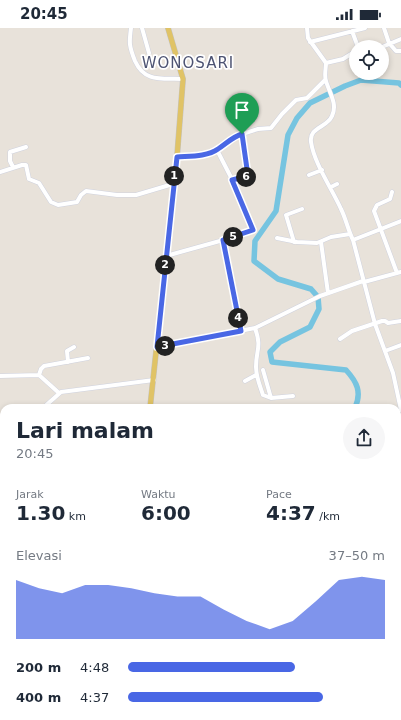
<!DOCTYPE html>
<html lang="id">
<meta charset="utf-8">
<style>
:root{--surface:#fff;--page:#f6f6f7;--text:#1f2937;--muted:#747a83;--accent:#4967e5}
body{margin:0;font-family:"DejaVu Sans",sans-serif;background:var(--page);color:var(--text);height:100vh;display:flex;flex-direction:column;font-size:15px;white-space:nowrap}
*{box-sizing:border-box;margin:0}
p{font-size:13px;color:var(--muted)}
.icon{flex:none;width:22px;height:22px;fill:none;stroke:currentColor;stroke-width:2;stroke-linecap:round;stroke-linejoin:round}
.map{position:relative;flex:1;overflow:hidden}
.drawer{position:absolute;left:0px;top:376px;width:401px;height:316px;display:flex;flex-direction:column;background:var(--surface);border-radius:12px 12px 0 0;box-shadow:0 2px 6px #0003}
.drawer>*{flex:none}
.controls{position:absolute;left:349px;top:12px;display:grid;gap:8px}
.controls a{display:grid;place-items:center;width:40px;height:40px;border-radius:50%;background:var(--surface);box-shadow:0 2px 6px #0003;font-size:20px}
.pin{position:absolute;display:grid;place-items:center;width:34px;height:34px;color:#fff;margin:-41px -17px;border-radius:50% 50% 50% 0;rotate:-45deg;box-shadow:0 0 4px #0007}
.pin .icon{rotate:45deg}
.km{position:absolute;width:20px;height:20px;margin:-10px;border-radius:50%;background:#222;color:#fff;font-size:11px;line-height:20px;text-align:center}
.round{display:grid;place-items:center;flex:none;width:42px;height:42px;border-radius:21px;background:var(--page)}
.overview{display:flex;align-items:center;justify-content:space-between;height:68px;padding:0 16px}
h1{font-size:22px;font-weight:600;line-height:30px}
.stats{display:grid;grid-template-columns:repeat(3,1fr);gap:6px;height:68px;padding:4px 16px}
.stats div{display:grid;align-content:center}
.stats b{font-size:20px;font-weight:600}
.stats small{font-size:11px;font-weight:400}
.stats p{font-size:11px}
.chart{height:112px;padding:8px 16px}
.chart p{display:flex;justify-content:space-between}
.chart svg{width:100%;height:72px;margin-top:4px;fill:var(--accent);opacity:.7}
ul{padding:0 16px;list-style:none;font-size:13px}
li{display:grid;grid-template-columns:64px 48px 1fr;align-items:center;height:30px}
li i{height:10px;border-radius:5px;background:var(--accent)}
.status{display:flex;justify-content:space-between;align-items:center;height:28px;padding:0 20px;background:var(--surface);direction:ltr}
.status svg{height:11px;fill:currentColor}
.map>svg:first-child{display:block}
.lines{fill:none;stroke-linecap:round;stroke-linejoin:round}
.river{stroke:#76c4e0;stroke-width:5.5}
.minor-casing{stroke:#cfd2de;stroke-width:5}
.major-casing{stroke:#c3c3c3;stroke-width:6}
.minor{stroke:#fff;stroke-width:4}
.major{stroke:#e0c366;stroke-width:5}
.route-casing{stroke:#fff;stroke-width:8}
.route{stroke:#4967e5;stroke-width:5}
.labels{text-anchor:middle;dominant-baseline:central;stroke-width:3.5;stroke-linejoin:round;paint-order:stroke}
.quarter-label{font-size:15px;letter-spacing:1px;fill:#4d5372;stroke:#fff}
</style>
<div class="status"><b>20:45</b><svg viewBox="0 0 49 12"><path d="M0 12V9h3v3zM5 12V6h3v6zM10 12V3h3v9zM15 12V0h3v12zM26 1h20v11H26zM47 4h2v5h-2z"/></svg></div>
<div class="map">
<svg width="401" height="692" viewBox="0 0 401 692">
<rect width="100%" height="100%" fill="#e8e2da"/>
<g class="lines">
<path class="river" d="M 355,380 C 362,364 357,354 346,342 L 272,334 L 270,324 L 280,314 L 310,299 L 319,281 L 318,269 L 311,261 L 278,251 L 254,233 L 255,213 L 276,183 L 288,107 L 297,90 L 310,75 L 345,58 L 361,52 L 399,55 L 401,57
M 355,688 L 356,692"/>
<defs>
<path id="minor" d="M 131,0 C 129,15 129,18 135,33 C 145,55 162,50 183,51
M 142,0 L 149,25
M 307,0 L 308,10 L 326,35 C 326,40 324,48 326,53 C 329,64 338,76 332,88 C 327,100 309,99 311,114 C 314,135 332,161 341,181 C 346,191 348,202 353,212
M 384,0 L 389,15 L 396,23 L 401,23
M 352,3 L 358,19
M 310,14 L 365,0
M 382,19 L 401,11
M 326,35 L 343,31 L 356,23
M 177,129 L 210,124 L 217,122 L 236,108 L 258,101 L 271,100 L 282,86 L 296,72 L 307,70 L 325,52
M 13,139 L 10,133 L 10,124 L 26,119
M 0,144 L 22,137 L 26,137 L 29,151 L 39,155 L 51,174 L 58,177 L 77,174 L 81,167 L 86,163 L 117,167 L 136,167 L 173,156
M 309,147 L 322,142
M 232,152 L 248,148 L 242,106
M 331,159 L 337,156
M 392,164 L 390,171 L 377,177 L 374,183 L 397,245
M 401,193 L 353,212 L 375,296 L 393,345 L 401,382
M 277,210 L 297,214 L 317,215 L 331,209 L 350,206
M 223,212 L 241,303
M 294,214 L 286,187 L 302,181
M 321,214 L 328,265
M 166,228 L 245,206 L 253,202 L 239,165 L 217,122
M 364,254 L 401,244
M 255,300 C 262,320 256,321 256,339 C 256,349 260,358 263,367 L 271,370 L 293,368
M 340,311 L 352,303 L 382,293 L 385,293 L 388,295 L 401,293
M 157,319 L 255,300 L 320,268 L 363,253
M 385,323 L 401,317
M 68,334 L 67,323 L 74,319
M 263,342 L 271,370
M 39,347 L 41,341 L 44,338 L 88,330
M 0,348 L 39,347 L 59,365
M 245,353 L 256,347
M 43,380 L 61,364 L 154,352
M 0,416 L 4,414
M 397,421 L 401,420
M 397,516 L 401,516
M 397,546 L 401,546
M 397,557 L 399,557
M 397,577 L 401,576
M 397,610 L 401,635
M 397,648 L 401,647
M 397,684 L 401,683
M 59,688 L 59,691
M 375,688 L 376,688"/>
<path id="major" d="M 150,380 L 177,129 L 183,51 L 168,0
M 140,692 L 142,688"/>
</defs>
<use href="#minor" class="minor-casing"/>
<use href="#major" class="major-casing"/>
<use href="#minor" class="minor"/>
<use href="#major" class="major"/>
</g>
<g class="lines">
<defs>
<path id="route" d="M 242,106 L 248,148 L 232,152 L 253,202 L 223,212 L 241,303 L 157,319 L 177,129 C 189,128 207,129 218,121 C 226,116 232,109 242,106 Z"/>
</defs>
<use href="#route" class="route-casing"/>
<use href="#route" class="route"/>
</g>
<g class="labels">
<g class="quarter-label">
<text x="188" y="35">WONOSARI</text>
</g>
</g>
</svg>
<div class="controls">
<a><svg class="icon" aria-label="locate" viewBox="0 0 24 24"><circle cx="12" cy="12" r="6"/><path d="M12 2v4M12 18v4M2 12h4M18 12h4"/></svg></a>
</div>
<div class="pin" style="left:242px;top:106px;background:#1e9e55"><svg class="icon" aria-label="arrive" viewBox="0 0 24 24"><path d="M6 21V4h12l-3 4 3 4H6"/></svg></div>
<b class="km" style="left:174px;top:148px">1</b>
<b class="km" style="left:165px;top:237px">2</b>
<b class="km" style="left:165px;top:318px">3</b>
<b class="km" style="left:238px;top:290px">4</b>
<b class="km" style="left:233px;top:209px">5</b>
<b class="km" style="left:246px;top:149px">6</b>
<section class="drawer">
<div class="overview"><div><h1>Lari malam</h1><p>20:45</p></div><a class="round"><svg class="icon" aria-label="share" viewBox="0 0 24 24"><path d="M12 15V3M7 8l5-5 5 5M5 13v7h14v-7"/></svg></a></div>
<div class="stats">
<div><p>Jarak</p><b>1.30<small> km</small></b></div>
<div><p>Waktu</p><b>6:00</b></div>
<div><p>Pace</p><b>4:37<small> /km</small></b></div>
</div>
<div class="chart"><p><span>Elevasi</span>37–50 m</p>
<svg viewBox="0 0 160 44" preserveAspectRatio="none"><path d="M0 44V8L10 13L20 16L30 11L40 11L50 13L60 16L70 18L80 18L90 26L100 33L110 38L120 33L130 21L140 8L150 6L160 8V44z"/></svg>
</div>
<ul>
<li><b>200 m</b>4:48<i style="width:65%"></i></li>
<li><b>400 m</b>4:37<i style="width:76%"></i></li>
</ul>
</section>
</div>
